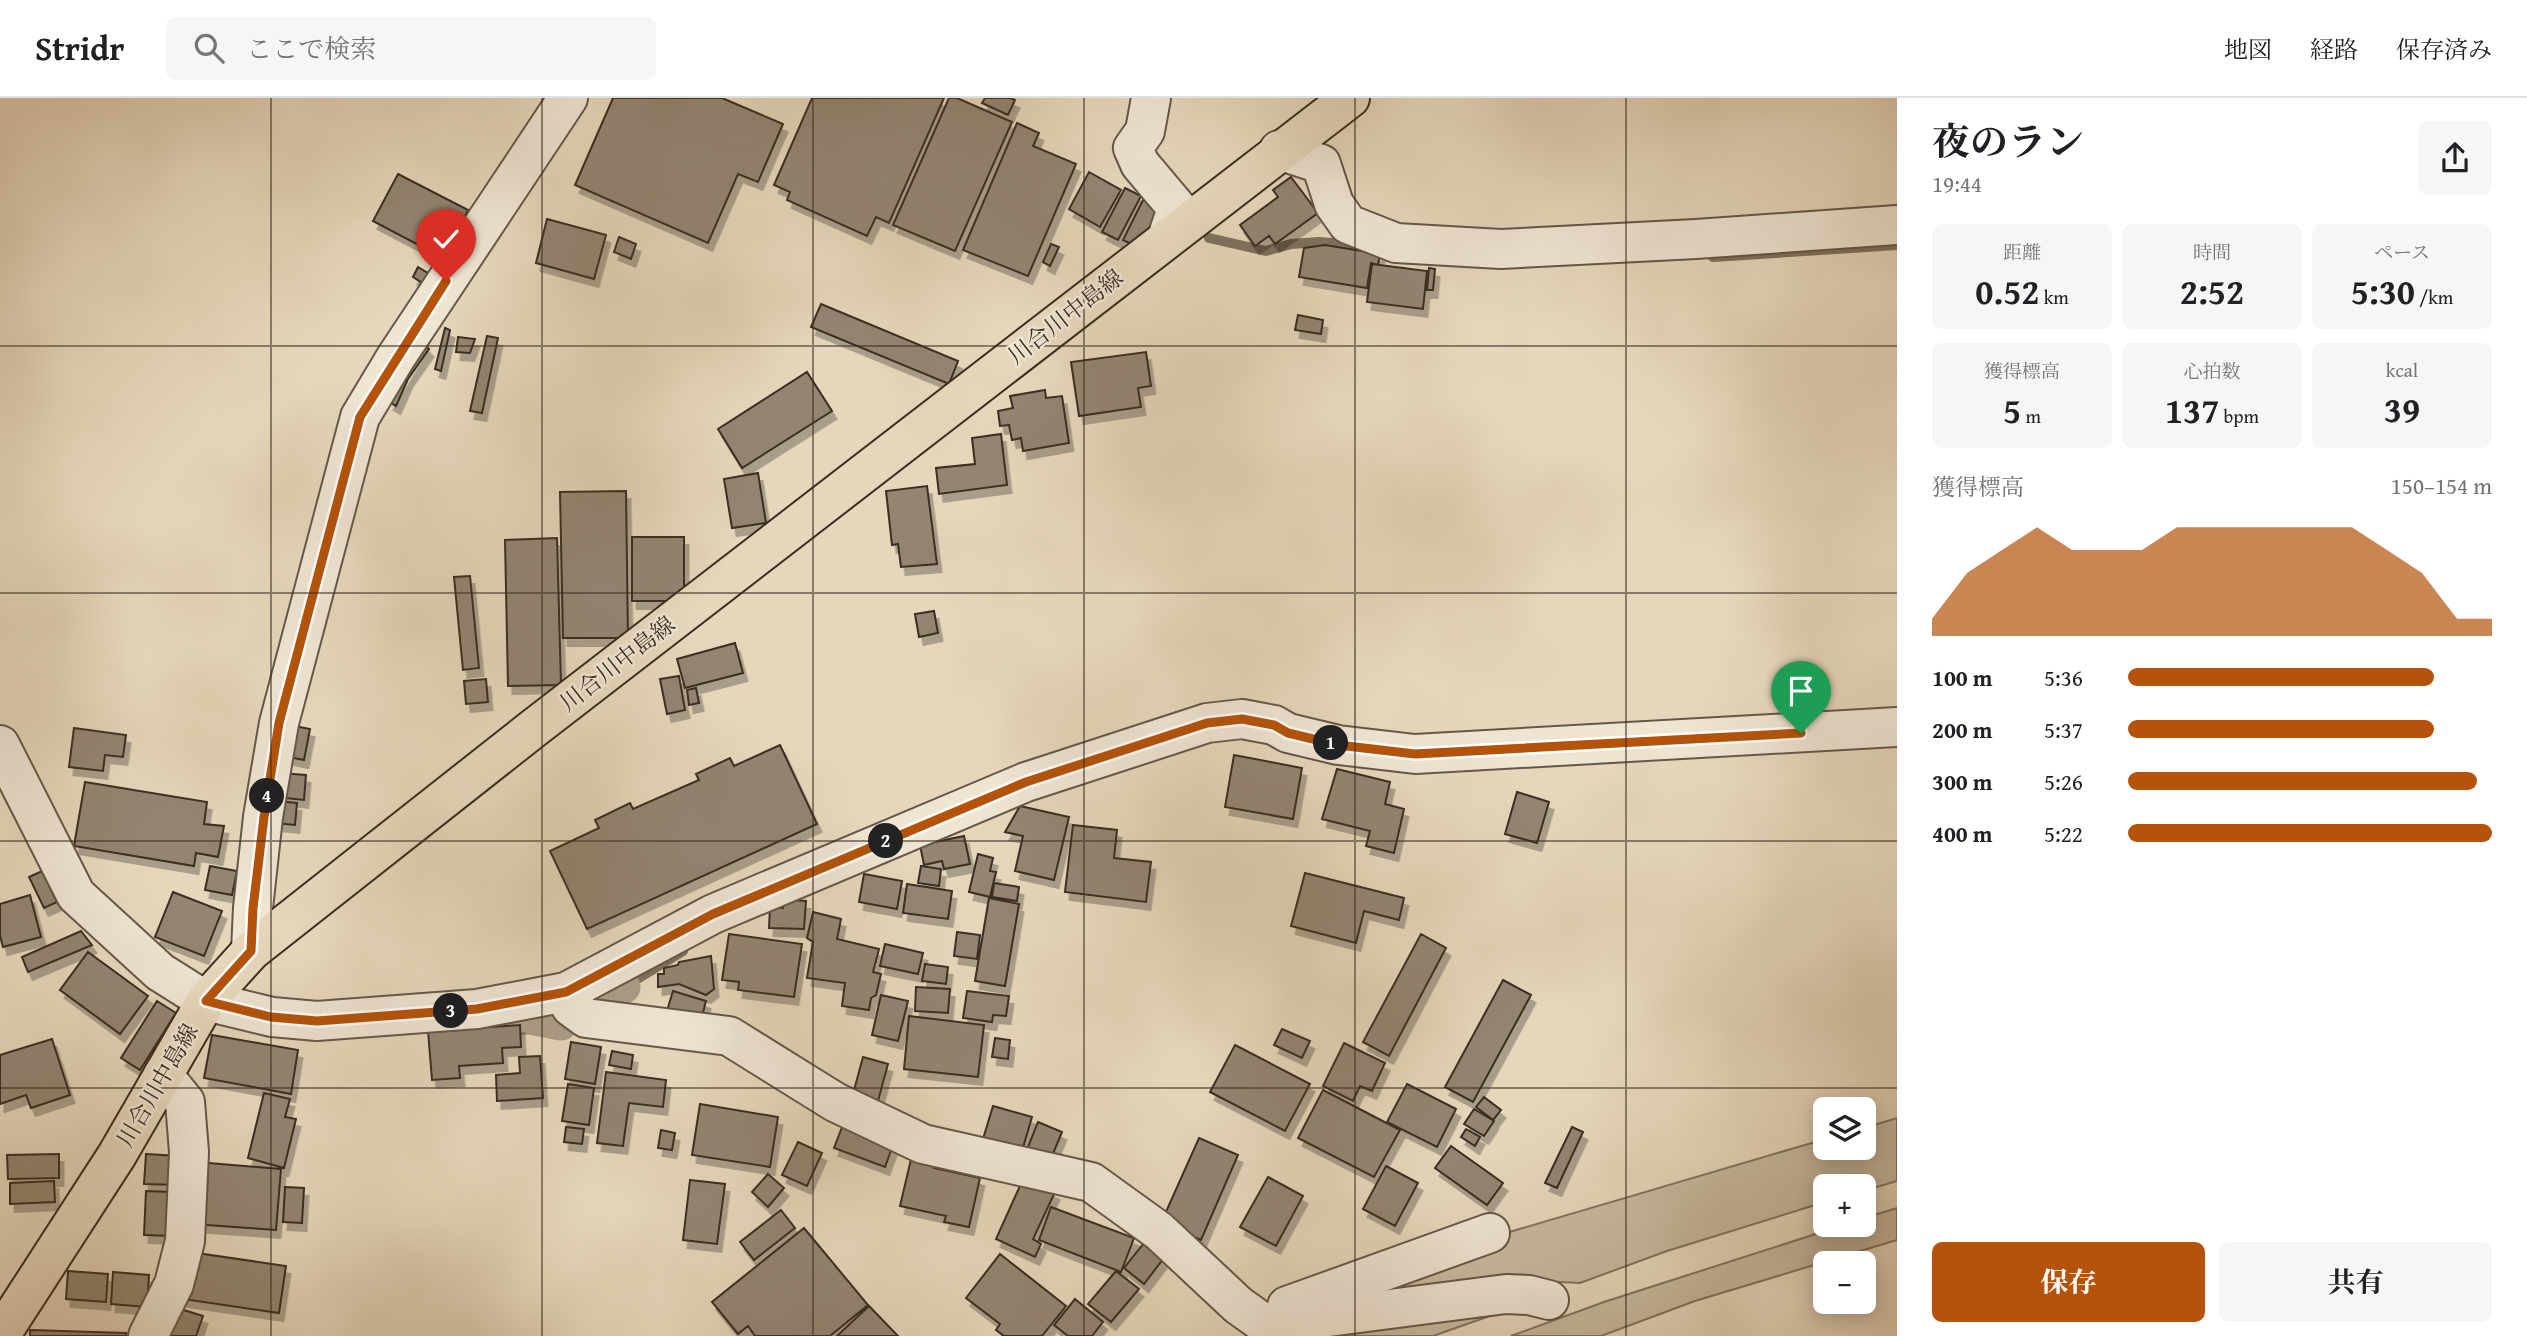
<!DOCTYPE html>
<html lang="ja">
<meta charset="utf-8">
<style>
:root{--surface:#fff;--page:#f6f6f6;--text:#202124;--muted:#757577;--line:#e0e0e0;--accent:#b45309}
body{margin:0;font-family:"Gentium Book Plus","Noto Serif JP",serif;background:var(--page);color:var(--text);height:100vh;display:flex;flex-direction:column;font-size:26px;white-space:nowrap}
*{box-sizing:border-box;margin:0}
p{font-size:23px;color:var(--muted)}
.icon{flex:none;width:38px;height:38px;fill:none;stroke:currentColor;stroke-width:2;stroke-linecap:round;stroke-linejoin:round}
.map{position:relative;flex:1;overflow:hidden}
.drawer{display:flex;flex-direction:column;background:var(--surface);width:630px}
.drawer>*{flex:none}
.buttons{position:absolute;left:1813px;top:999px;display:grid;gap:14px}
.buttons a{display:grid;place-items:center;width:63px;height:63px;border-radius:10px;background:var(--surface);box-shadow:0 4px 18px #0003;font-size:35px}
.pin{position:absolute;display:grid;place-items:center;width:60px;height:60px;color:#fff;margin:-72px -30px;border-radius:50% 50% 50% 0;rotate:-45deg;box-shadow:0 0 7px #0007}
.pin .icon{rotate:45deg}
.km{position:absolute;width:35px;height:35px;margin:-18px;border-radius:50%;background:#222;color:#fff;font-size:19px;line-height:35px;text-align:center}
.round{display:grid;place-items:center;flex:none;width:74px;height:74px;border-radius:10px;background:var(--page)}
.summary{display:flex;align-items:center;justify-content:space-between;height:119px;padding:0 35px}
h1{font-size:38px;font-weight:700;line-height:52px}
.stats{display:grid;grid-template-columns:repeat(3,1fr);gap:10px;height:119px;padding:7px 35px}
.stats div{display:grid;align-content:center;border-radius:10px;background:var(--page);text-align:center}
.stats b{font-size:35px;font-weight:700}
.stats small{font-size:19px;font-weight:400}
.stats p{font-size:19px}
.chart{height:196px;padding:14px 35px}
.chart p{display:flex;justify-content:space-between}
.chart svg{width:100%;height:126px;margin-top:7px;fill:var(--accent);opacity:.7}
.cta{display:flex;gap:14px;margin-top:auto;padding:14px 35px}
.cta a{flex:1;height:80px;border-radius:10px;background:var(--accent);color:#fff;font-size:28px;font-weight:700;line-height:80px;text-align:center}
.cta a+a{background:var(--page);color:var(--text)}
ul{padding:0 35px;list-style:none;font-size:23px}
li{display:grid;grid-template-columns:112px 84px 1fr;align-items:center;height:52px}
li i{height:18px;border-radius:9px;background:var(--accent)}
header{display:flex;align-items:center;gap:42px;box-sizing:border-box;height:98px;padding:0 35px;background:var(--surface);border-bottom:2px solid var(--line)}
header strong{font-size:33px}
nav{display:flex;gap:38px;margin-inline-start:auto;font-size:24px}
.search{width:490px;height:63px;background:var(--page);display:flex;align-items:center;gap:18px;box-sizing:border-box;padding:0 24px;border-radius:10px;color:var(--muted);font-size:26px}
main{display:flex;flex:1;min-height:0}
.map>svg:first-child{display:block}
.green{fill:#c9baa2;stroke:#827462;stroke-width:2}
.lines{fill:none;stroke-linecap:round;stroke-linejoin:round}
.stream{stroke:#7e705e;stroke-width:10}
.canal{stroke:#ac9d87;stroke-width:33}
.building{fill:#938572;stroke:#3a2d21;stroke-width:2;filter:url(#shadow)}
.minor-casing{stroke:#655848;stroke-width:42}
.major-casing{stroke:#3a2d21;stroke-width:42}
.minor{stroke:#efe5d3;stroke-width:38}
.major{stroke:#e6d7bc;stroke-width:38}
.route-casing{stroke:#fff;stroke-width:14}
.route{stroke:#b45309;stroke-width:9}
.grid{fill:none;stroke:#3a2d21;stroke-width:2;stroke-opacity:0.55}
.labels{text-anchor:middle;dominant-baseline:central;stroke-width:5;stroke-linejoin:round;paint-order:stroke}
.street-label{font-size:23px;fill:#3a2d21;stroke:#efe5d3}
</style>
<header>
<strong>Stridr</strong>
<div class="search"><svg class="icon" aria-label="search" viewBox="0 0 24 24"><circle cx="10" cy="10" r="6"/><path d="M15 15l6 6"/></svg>ここで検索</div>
<nav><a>地図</a><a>経路</a><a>保存済み</a></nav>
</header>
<main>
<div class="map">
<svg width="1897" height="1238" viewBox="0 0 1897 1238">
<defs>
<filter id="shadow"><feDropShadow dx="4.5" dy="8" stdDeviation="0" flood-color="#0004"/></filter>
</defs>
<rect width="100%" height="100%" fill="#e6d7bc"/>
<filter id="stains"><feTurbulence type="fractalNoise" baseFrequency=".00286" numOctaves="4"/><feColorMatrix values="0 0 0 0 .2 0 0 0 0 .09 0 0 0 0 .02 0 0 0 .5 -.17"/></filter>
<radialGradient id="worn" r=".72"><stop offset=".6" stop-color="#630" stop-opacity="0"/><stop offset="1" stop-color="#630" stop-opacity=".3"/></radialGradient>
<path class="green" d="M 1897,1020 L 1897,1083 L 1864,1093 L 1864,1088 L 1825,1088 L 1825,1104 L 1667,1153 L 1580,1185 L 1539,1183 L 1269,1221 L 1479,1143 L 1825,1041 L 1825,1050 L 1864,1050 L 1864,1030 Z
M 1897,1110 L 1897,1142 L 1695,1203 L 1601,1238 L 1511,1238 L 1604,1204 L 1825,1133 L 1842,1127 L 1864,1127 L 1864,1120 Z
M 1504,1213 L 1433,1238 L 1290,1238 Z"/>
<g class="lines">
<path class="stream" d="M 1209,140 L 1266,153 L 1291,146 L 1319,144 L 1359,147
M 1713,159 L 1897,147
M 624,889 L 683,853"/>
<path class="canal" d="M 599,905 L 624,889
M 487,923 L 530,920 L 561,926"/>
</g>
<path class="building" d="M 613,0 L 722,0 L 783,26 L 758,84 L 738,76 L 708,145 L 575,87 Z
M 812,0 L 944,0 L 889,125 L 876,119 L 867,138 L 787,102 L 790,94 L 774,87 Z
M 949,0 L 957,0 L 1012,24 L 955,153 L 893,127 Z
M 985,0 L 1010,0 L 1015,2 L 1008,17 L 982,5 Z
M 1017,25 L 1039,35 L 1033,48 L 1076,66 L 1028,178 L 963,152 Z
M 1089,74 L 1121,92 L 1100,129 L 1069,111 Z
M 398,76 L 468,112 L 459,131 L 442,122 L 426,151 L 373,123 Z
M 1291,79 L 1318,115 L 1275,146 L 1269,138 L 1255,148 L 1240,127 L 1278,99 L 1273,92 Z
M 1125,90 L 1141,98 L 1118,142 L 1102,134 Z
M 1143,102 L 1161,111 L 1141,151 L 1123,142 Z
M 547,121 L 606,137 L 594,181 L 536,165 Z
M 619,139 L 636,146 L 631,161 L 614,154 Z
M 1051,146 L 1059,149 L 1050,168 L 1043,164 Z
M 1325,147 L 1380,156 L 1378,167 L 1371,165 L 1367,190 L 1299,179 L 1304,150 Z
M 1372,166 L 1427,173 L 1423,211 L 1367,204 Z
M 418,169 L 433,178 L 427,188 L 413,179 Z
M 1429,170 L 1435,171 L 1433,192 L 1427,192 Z
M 821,206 L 958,263 L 949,286 L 811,229 Z
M 1298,217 L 1323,222 L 1321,236 L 1295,232 Z
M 445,230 L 450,232 L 441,273 L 435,271 Z
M 487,238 L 498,240 L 482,315 L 470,313 Z
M 458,239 L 475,241 L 470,255 L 456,254 Z
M 424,246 L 429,251 L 408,281 L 396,308 L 389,304 Z
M 1146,254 L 1151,288 L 1138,290 L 1141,309 L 1079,318 L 1071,264 Z
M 807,274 L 832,313 L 742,370 L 718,331 Z
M 1045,292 L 1046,300 L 1062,298 L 1069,345 L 1023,353 L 1021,340 L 1012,342 L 1009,327 L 1000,328 L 998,313 L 1013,310 L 1010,298 Z
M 1001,336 L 1007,387 L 939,396 L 936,370 L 975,366 L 972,340 Z
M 758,375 L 766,425 L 732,430 L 724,381 Z
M 927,388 L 937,466 L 901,469 L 898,446 L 892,447 L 886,393 Z
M 626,393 L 628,540 L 563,540 L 560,394 Z
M 632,439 L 684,439 L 684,503 L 632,503 Z
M 557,440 L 561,587 L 508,588 L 505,442 Z
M 470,478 L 479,570 L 463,572 L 454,479 Z
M 934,513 L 938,535 L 919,539 L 915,516 Z
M 735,545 L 743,575 L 685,590 L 677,561 Z
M 679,578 L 685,612 L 667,616 L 660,581 Z
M 486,581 L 488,604 L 466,606 L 464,583 Z
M 696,590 L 699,605 L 689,607 L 687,592 Z
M 284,626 L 310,631 L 304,662 L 278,657 Z
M 74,630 L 126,637 L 123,659 L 105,657 L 103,673 L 69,669 Z
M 780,647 L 817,726 L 587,831 L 550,753 L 599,730 L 595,722 L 630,705 L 633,711 L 699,682 L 696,676 L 730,660 L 734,668 Z
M 1234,657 L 1302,670 L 1293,721 L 1225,709 Z
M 1337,671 L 1390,684 L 1385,706 L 1404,711 L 1394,755 L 1366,748 L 1370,733 L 1322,721 Z
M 279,675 L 306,677 L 304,702 L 276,699 Z
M 85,684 L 207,704 L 204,726 L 224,728 L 218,759 L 196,755 L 194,768 L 74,748 Z
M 1517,694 L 1549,704 L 1537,745 L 1505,736 Z
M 277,703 L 297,705 L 295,727 L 275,725 Z
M 1020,708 L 1069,719 L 1054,782 L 1015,773 L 1023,738 L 1005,734 Z
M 1073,727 L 1117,732 L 1114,760 L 1151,764 L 1146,804 L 1065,794 Z
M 964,738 L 970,766 L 944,771 L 942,763 L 924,767 L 920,747 Z
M 978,756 L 993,760 L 990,773 L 996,774 L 990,799 L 969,794 Z
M 210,768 L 237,773 L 232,797 L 205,792 Z
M 921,768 L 941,771 L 939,788 L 918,785 Z
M 42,773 L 57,804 L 44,810 L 29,779 Z
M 1305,775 L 1404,800 L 1399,822 L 1364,813 L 1356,845 L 1291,828 Z
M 864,776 L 902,783 L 897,811 L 859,804 Z
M 994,785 L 1019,789 L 1017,803 L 992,799 Z
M 907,786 L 952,793 L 948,821 L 903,815 Z
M 173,794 L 222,813 L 204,858 L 155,839 Z
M 30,797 L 41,839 L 3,849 L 0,838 L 0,806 Z
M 989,800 L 1019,806 L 1005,888 L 975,883 Z
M 783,801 L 806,803 L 804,831 L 769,830 L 770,809 L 783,810 Z
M 813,814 L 841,821 L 837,841 L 879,851 L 873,874 L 881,876 L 876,897 L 871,900 L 869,912 L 842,908 L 845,885 L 807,880 L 813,844 L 807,840 Z
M 81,833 L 92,847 L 28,874 L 22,859 Z
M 957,834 L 980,837 L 977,861 L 954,858 Z
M 729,836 L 802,846 L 794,899 L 738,892 L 739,884 L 722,882 Z
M 1421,836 L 1446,850 L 1389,958 L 1363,944 Z
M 885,846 L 923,855 L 918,876 L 880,868 Z
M 88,854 L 148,898 L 120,936 L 60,892 Z
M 711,858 L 714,891 L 706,897 L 679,886 L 658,889 L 658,876 L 664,876 L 664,870 L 678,867 L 679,864 Z
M 925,866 L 948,869 L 946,886 L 922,883 Z
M 1503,882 L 1531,897 L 1473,1004 L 1445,989 Z
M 916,889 L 950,891 L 948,915 L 915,913 Z
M 673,893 L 706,903 L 700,926 L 666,916 Z
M 967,893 L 1009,898 L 1006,918 L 993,917 L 992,924 L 963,920 Z
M 881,897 L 908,903 L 898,943 L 872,937 Z
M 157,903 L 176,915 L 140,972 L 121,960 Z
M 909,918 L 984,927 L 978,979 L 904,971 Z
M 520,927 L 521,949 L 502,950 L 503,965 L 459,968 L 460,980 L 432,982 L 428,933 Z
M 1282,931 L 1310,943 L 1302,960 L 1274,947 Z
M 212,937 L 298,952 L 291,996 L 204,980 Z
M 995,940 L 1010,942 L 1008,961 L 992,959 Z
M 52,941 L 70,997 L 31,1010 L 26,997 L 0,1006 L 0,957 Z
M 571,944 L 601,949 L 595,986 L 565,981 Z
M 1344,945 L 1385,965 L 1372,993 L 1360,988 L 1353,1003 L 1323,988 Z
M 1235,947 L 1310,986 L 1285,1033 L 1210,994 Z
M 612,953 L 633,957 L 631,971 L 609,967 Z
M 540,958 L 543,1000 L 497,1003 L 496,977 L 520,975 L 519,959 Z
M 863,959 L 888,966 L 878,1003 L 853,996 Z
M 606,974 L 666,982 L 663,1009 L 629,1005 L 623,1048 L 597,1045 Z
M 568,986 L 594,990 L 589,1027 L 562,1023 Z
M 1407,986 L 1456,1011 L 1437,1049 L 1387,1024 Z
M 1323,992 L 1400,1032 L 1374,1079 L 1298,1040 Z
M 264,995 L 290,1001 L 285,1019 L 296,1021 L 284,1070 L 248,1060 Z
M 1484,999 L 1501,1012 L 1493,1022 L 1476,1009 Z
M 700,1006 L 778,1019 L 770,1069 L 692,1057 Z
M 993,1008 L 1032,1019 L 1022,1053 L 983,1041 Z
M 1474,1011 L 1494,1023 L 1484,1038 L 1464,1026 Z
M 844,1024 L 894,1044 L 885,1069 L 834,1050 Z
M 1038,1024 L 1062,1034 L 1048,1068 L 1024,1059 Z
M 566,1029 L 584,1031 L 582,1046 L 564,1044 Z
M 1572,1029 L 1583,1034 L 1557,1090 L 1545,1085 Z
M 1466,1031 L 1480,1039 L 1475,1048 L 1461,1039 Z
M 661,1032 L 675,1035 L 672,1052 L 658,1050 Z
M 1199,1040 L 1238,1057 L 1201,1142 L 1161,1125 Z
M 798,1044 L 822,1055 L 807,1088 L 782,1077 Z
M 1451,1048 L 1503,1085 L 1487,1107 L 1435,1070 Z
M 59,1056 L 59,1080 L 8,1081 L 7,1057 Z
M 146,1056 L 179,1058 L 178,1087 L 144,1086 Z
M 912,1057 L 933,1062 L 934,1070 L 980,1080 L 969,1129 L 944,1124 L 946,1118 L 900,1108 Z
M 197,1064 L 281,1071 L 276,1132 L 192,1126 Z
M 1386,1068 L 1418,1085 L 1395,1128 L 1363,1111 Z
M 768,1076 L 784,1090 L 768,1109 L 752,1094 Z
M 1024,1079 L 1055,1094 L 1033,1141 L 1041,1146 L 1035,1159 L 996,1141 Z
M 1268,1079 L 1303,1098 L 1276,1148 L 1240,1129 Z
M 690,1082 L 725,1086 L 717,1146 L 683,1142 Z
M 54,1083 L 55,1104 L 10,1106 L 10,1085 Z
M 285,1089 L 304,1090 L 302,1125 L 283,1124 Z
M 146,1093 L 173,1094 L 172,1138 L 144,1137 Z
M 1051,1109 L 1134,1140 L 1121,1174 L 1039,1142 Z
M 781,1112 L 795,1130 L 754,1162 L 740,1144 Z
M 804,1130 L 868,1207 L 830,1238 L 755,1238 L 748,1228 L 738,1236 L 712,1204 Z
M 1148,1140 L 1167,1156 L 1144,1186 L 1124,1170 Z
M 190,1154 L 286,1168 L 279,1215 L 183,1201 Z
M 1000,1156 L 1066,1208 L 1042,1238 L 1004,1238 L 996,1232 L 1000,1226 L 966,1200 Z
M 68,1173 L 108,1176 L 106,1204 L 66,1201 Z
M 1116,1173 L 1139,1191 L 1111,1224 L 1088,1206 Z
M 113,1174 L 149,1177 L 147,1209 L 111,1206 Z
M 1075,1201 L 1103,1224 L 1092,1238 L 1068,1238 L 1054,1227 Z
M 869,1208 L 898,1238 L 837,1238 Z
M 174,1209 L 203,1218 L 196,1238 L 165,1238 Z
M 30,1232 L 126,1235 L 126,1238 L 30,1238 Z"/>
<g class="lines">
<defs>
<path id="minor" d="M 1151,0 L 1145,33 L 1133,50 L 1140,66 L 1177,110 L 1167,140
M 1279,52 L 1321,66 L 1334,106 L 1348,126 L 1396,145 L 1501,151 L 1696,141 L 1897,127
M 0,647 L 76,797 L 160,874 L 206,903 L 272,919 L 317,923 L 477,911 L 566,894 L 713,816 L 1026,684 L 1207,625 L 1242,621 L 1274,627 L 1288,635 L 1338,647 L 1415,656 L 1897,629
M 251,853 L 253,810 L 263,719 L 279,625 L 360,319 L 396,259 L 568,0
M 566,894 L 571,909 L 586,920 L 729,938 L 835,1004 L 923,1046 L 1091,1084 L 1159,1133 L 1238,1207 L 1266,1227 L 1506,1196 L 1529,1197 L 1549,1202
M 1287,1208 L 1490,1135
M 148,1238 L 174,1186 L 185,1143 L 189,1054 L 185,1004 L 163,977"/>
<path id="major" d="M 0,1238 L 117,1057 L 206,903 L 251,853 L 534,630 L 1350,0"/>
</defs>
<use href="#minor" class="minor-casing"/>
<use href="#major" class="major-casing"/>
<use href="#minor" class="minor"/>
<use href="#major" class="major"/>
</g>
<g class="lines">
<defs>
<path id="route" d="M 446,183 L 360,319 L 279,625 L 264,719 L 253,810 L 251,853 L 206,903 L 271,919 L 317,923 L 477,911 L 566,894 L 713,816 L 1026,684 L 1207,625 L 1242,621 L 1274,627 L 1288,635 L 1338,647 L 1415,656 L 1801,635"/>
</defs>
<use href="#route" class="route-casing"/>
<use href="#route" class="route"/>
</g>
<path class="grid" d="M 271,0 L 271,1238M 542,0 L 542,1238M 813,0 L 813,1238M 1084,0 L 1084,1238M 1355,0 L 1355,1238M 1626,0 L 1626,1238M 0,248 L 1897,248M 0,495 L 1897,495M 0,743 L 1897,743M 0,990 L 1897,990"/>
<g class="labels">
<g class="street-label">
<text transform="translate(1065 218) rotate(-38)">川合川中島線</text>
<text transform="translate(617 565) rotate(-38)">川合川中島線</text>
<text transform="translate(157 987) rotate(-60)">川合川中島線</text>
</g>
</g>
<rect width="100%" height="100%" filter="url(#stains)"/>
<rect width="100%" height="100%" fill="url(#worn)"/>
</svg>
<div class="buttons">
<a><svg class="icon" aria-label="layers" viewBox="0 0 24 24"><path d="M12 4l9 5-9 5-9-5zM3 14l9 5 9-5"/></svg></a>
<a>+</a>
<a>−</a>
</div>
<div class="pin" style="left:1801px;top:635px;background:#1e9e55"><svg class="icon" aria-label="arrive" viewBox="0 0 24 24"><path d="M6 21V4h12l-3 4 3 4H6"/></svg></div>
<div class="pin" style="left:446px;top:183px;background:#d93025"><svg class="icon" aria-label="check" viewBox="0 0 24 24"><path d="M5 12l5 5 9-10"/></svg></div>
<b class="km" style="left:1331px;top:645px">1</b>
<b class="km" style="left:886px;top:743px">2</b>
<b class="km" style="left:451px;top:913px">3</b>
<b class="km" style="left:267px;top:698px">4</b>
</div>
<section class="drawer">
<div class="summary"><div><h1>夜のラン</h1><p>19:44</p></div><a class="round"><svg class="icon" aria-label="share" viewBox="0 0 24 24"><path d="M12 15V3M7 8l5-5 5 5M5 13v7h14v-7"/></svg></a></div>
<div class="stats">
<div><p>距離</p><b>0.52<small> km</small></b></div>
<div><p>時間</p><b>2:52</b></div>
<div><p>ペース</p><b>5:30<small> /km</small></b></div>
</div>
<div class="stats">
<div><p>獲得標高</p><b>5<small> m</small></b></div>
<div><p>心拍数</p><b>137<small> bpm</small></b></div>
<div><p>kcal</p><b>39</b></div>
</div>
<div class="chart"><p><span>獲得標高</span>150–154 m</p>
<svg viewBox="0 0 160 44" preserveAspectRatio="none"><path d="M0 44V38L10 22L20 14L30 6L40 14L50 14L60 14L70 6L80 6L90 6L100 6L110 6L120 6L130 14L140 22L150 38L160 38V44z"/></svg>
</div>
<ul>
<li><b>100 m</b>5:36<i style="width:84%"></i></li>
<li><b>200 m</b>5:37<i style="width:84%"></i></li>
<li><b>300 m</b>5:26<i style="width:96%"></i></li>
<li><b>400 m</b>5:22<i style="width:100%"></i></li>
</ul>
<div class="cta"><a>保存</a><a>共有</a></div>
</section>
</main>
